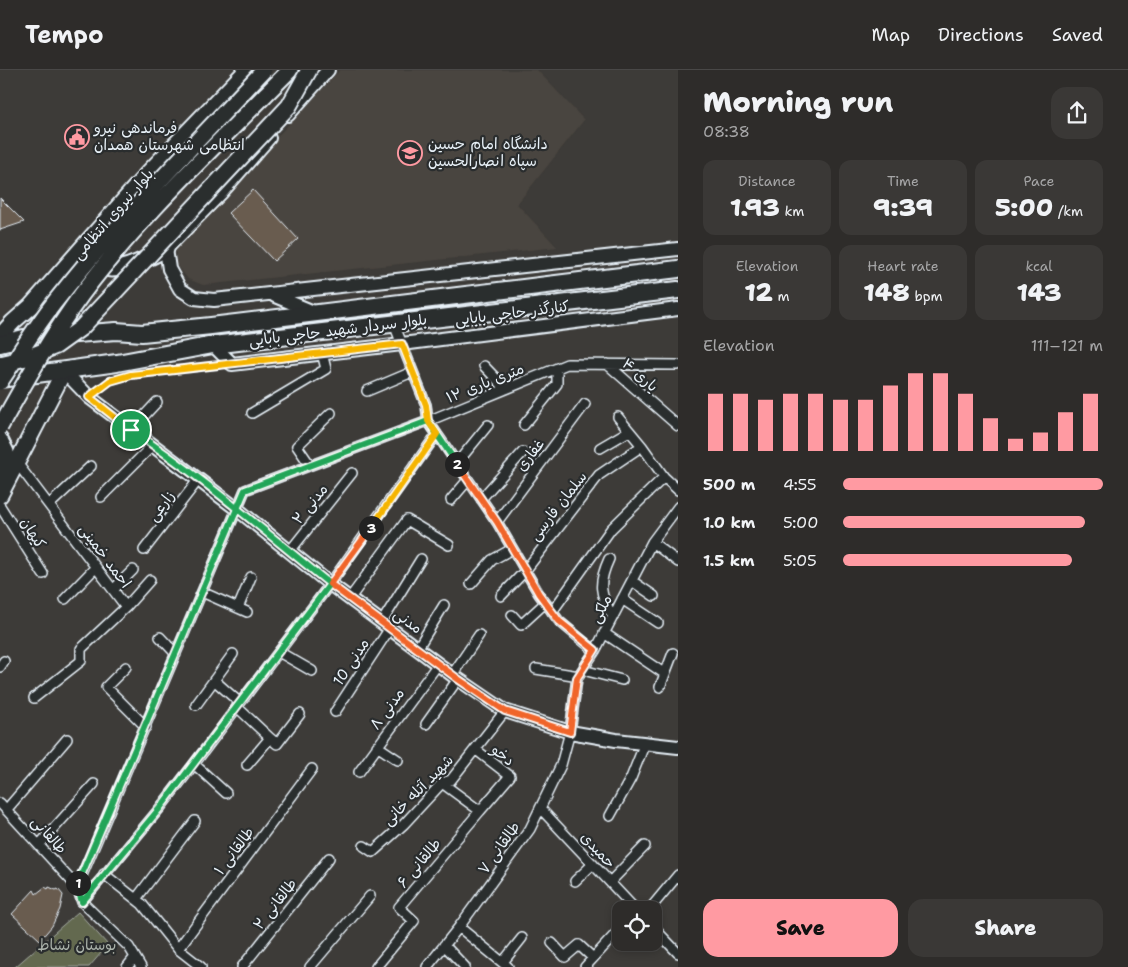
<!DOCTYPE html>
<meta charset="utf-8">
<style>
:root{--surface:#2e2c2a;--page:#3a3836;--text:#f1f3f6;--muted:#a7a7a8;--line:#494847;--accent:#ff9aa2}
body{margin:0;font-family:"Shantell Sans","Playpen Sans Arabic",sans-serif;background:var(--page);color:var(--text);height:100vh;display:flex;flex-direction:column;font-size:19px;white-space:nowrap}
*{box-sizing:border-box;margin:0}
p{font-size:16px;color:var(--muted)}
.icon{flex:none;width:28px;height:28px;fill:none;stroke:currentColor;stroke-width:2;stroke-linecap:round;stroke-linejoin:round}
.map{position:relative;flex:1;overflow:hidden}
.drawer{display:flex;flex-direction:column;background:var(--surface);width:450px}
.drawer>*{flex:none}
.buttons{position:absolute;left:612px;top:831px;display:grid;gap:10px}
.buttons a{display:grid;place-items:center;width:50px;height:50px;border-radius:10px;background:var(--surface);box-shadow:0 2px 8px #0003,0 0 0 1px var(--line);font-size:25px}
.pin{position:absolute;display:grid;place-items:center;width:42px;height:42px;color:#fff;margin:-21px;border:2px solid #fff;border-radius:50%;box-shadow:0 1px 5px #0007}
.km{position:absolute;width:25px;height:25px;margin:-12px;border-radius:50%;background:#222;color:#fff;font-size:14px;line-height:25px;text-align:center}
.round{display:grid;place-items:center;flex:none;width:52px;height:52px;border-radius:15px;background:var(--page)}
.headline{display:flex;align-items:center;justify-content:space-between;height:85px;padding:0 25px}
h1{font-size:28px;font-weight:800;line-height:38px}
.figures{display:grid;grid-template-columns:repeat(3,1fr);gap:8px;height:85px;padding:5px 25px}
.figures div{display:grid;align-content:center;border-radius:12px;background:var(--page);text-align:center}
.figures b{font-size:25px;font-weight:800}
.figures small{font-size:14px;font-weight:400}
.figures p{font-size:14px}
.chart{height:140px;padding:10px 25px}
.chart p{display:flex;justify-content:space-between}
.chart svg{width:100%;height:90px;margin-top:5px;stroke:var(--accent);stroke-width:6}
.primary-button{display:flex;gap:10px;margin-top:auto;padding:10px 25px}
.primary-button a{flex:1;height:58px;border-radius:15px;background:var(--accent);color:#111;font-size:20px;font-weight:800;line-height:58px;text-align:center}
.primary-button a+a{background:var(--page);color:var(--text)}
ul{padding:0 25px;list-style:none;font-size:16px}
li{display:grid;grid-template-columns:80px 60px 1fr;align-items:center;height:38px}
li i{height:12px;border-radius:6px;background:var(--accent)}
header{display:flex;align-items:center;gap:30px;box-sizing:border-box;height:70px;padding:0 25px;background:var(--surface);border-bottom:1px solid var(--line)}
header strong{font-size:24px}
nav{display:flex;gap:28px;margin-inline-start:auto;font-size:18px}
main{display:flex;flex:1;min-height:0}
.map>svg:first-child{display:block}
.built{fill:#4a453f}
.green{fill:#63694f;stroke:#a6ada4}
.building{fill:#695b50;stroke:#e8f1f8}
.lines{fill:none;stroke-linecap:round;stroke-linejoin:round}
.lane-casing{stroke:#e8f1f8;stroke-width:8}
.street-casing{stroke:#e8f1f8;stroke-width:12}
.secondary-casing{stroke:#e8f1f8;stroke-width:16}
.primary-casing{stroke:#e8f1f8;stroke-width:19}
.highway-casing{stroke:#e8f1f8;stroke-width:20}
.lane{stroke:#2a2d2e;stroke-width:4.5}
.street{stroke:#2a2d2e;stroke-width:9}
.secondary{stroke:#2a2d2e;stroke-width:12}
.primary{stroke:#2a2d2e;stroke-width:15}
.highway{stroke:#2a2d2e;stroke-width:16}
.primary-bridge-casing{stroke:#e8f1f8;stroke-width:19;stroke-linecap:butt}
.primary-bridge{stroke:#2a2d2e;stroke-width:15}
.split-1-casing{stroke:#fff;stroke-width:10}
.split-2-casing{stroke:#fff;stroke-width:10}
.split-3-casing{stroke:#fff;stroke-width:10}
.split-4-casing{stroke:#fff;stroke-width:10}
.split-1{stroke:#22a559;stroke-width:6}
.split-2{stroke:#22a559;stroke-width:6}
.split-3{stroke:#f0652b;stroke-width:6}
.split-4{stroke:#f5b400;stroke-width:6}
.labels{text-anchor:middle;dominant-baseline:central;stroke-width:4.5;stroke-linejoin:round;paint-order:stroke}
.poi-label{font-size:15px;fill:#e8f1f8;stroke:#2a2d2e;text-anchor:start}
.street-label{font-size:15px;fill:#e8f1f8;stroke:#2a2d2e}
.park-label{font-size:15px;fill:#acb4ac;stroke:#2a2d2e}
</style>
<header>
<strong>Tempo</strong>
<nav><a>Map</a><a>Directions</a><a>Saved</a></nav>
</header>
<main>
<div class="map">
<svg width="678" height="897" viewBox="0 0 678 897">
<rect width="100%" height="100%" fill="#3d3b38"/>
<filter id="ink" filterUnits="userSpaceOnUse"><feTurbulence type="fractalNoise" baseFrequency=".02" numOctaves="2"/><feDisplacementMap in="SourceGraphic" scale="10" xChannelSelector="R" yChannelSelector="G"/><feConvolveMatrix kernelMatrix="1 2 1 2 8 2 1 2 1" color-interpolation-filters="sRGB"/></filter>
<g filter="url(#ink)">
<path class="built" d="M 340,0 L 537,0 L 584,50 L 517,134 L 557,177 L 203,215 L 188,209 L 176,194 L 176,174 Z"/>
<path class="green" d="M 78,842 L 108,875 L 89,897 L 15,897 Z"/>
<path class="building" d="M 253,120 L 298,169 L 274,191 L 228,143 Z
M 0,128 L 24,152 L 0,160 Z
M 45,817 L 48,819 L 49,817 L 56,820 L 58,819 L 63,825 L 60,839 L 52,856 L 40,870 L 12,844 L 34,820 L 36,824 Z"/>
<g class="lines">
<defs>
<path id="lane" d="M 90,326 L 110,311 L 131,305 L 228,294"/>
<path id="street" d="M 394,254 L 426,335 L 428,351 L 497,452 L 539,524 L 559,551 L 595,581
M 607,294 L 678,356
M 484,296 L 506,319
M 367,321 L 412,302
M 252,343 L 326,299 L 322,283
M 618,347 L 642,376 L 664,407 L 678,420
M 524,355 L 557,314 L 557,298
M 131,360 L 157,332
M 600,378 L 629,361
M 17,393 L 126,537 L 81,579 L 81,591 L 34,628
M 457,393 L 488,355
M 310,395 L 297,376 L 331,343
M 101,427 L 153,375
M 481,429 L 523,382
M 451,430 L 468,410
M 49,435 L 91,396
M 0,436 L 43,504
M 497,452 L 585,334
M 652,472 L 678,492
M 144,480 L 199,409
M 290,481 L 352,403
M 609,489 C 598,513 599,524 613,547
M 632,511 L 654,526
M 471,514 L 492,490 L 512,479
M 114,519 L 133,500
M 202,522 L 247,542
M 501,526 L 525,501 L 599,405 L 642,376
M 350,528 L 407,450 L 449,475
M 65,529 L 96,497
M 622,529 L 658,553
M 126,537 L 150,510
M 238,538 L 251,507
M 552,542 L 611,459 L 664,407
M 512,545 L 521,555 L 545,533
M 382,552 L 421,489
M 604,563 L 665,604
M 160,567 L 176,584
M 417,579 L 444,535
M 279,582 L 312,601
M 0,597 L 4,591
M 126,597 L 106,617 L 146,657
M 536,599 L 579,606
M 583,600 L 622,610
M 452,605 L 479,565
M 214,610 L 240,633
M 660,617 L 673,583
M 196,635 L 233,584
M 237,637 L 270,668 L 247,695
M 335,642 L 390,558
M 426,654 L 458,609
M 270,668 L 277,674 L 300,644
M 377,676 L 398,690
M 475,679 L 510,706 L 480,741
M 194,694 L 226,723
M 359,702 L 438,594
M 0,733 L 77,817
M 540,738 L 636,840
M 7,739 L 67,669
M 610,746 L 631,708 L 645,673
M 39,775 L 94,714
M 364,776 L 373,782 L 404,754 L 442,713 L 451,710 L 505,641
M 104,804 L 142,834 L 178,879 L 201,897
M 575,811 L 593,794
M 610,812 L 645,776
M 136,829 L 195,751
M 82,832 L 160,738 L 194,694 L 330,514 L 437,364
M 649,840 L 678,805
M 459,857 L 508,897
M 654,858 L 678,883
M 552,873 L 565,887 L 579,875 L 593,888
M 444,875 L 465,897
M 178,879 L 312,699
M 503,892 L 522,868
M 127,897 L 135,887
M 141,897 L 129,877 L 82,832 L 77,817 L 245,420 L 428,351 L 567,294 L 678,295
M 242,897 L 329,788
M 310,897 L 370,826
M 376,897 L 414,851 L 399,837 L 480,741 L 442,713
M 427,897 L 459,857 L 530,759 L 561,695 L 570,662 L 577,608 L 595,581 L 652,472 L 678,437
M 585,897 L 621,858"/>
<path id="secondary" d="M 288,45 L 328,0
M 269,68 L 221,123 L 166,179 L 169,199 L 180,219 L 194,228 L 214,230 L 678,179
M 275,226 L 316,243
M 213,275 L 232,294 L 402,274 L 678,239
M 64,301 L 89,327 L 237,439 L 330,514 L 458,609 L 505,641 L 570,662 L 616,670 L 678,677"/>
<path id="primary" d="M 265,25 L 290,0
M 92,192 C 114,210 144,189 166,179
M 0,266 L 13,252 L 31,236 L 148,103 L 247,0
M 0,370 L 6,382 L 0,414
M 0,425 L 64,301"/>
<path id="highway" d="M 0,274 L 24,268 L 116,261 L 142,263 L 211,256 L 678,199
M 0,309 L 117,293 L 213,275 L 678,220"/>
</defs>
<use href="#lane" class="lane-casing"/>
<use href="#street" class="street-casing"/>
<use href="#secondary" class="secondary-casing"/>
<use href="#primary" class="primary-casing"/>
<use href="#highway" class="highway-casing"/>
<use href="#lane" class="lane"/>
<use href="#street" class="street"/>
<use href="#secondary" class="secondary"/>
<use href="#primary" class="primary"/>
<use href="#highway" class="highway"/>
<defs>
<path id="primary-bridge" d="M 0,294 L 26,288 L 56,276 L 81,258 L 289,36 L 309,0
M 0,312 C 19,284 37,254 58,228 C 122,147 194,75 264,0
M 0,357 C 25,312 51,266 82,224 C 136,152 202,89 265,25"/>
</defs>
<use href="#primary-bridge" class="primary-bridge-casing"/>
<use href="#primary-bridge" class="primary-bridge"/>
</g>
</g>
<g class="lines" filter="url(#ink)">
<defs>
<path id="split-1" d="M 78,813 L 77,817 L 82,832 L 160,738 L 330,514 C 265,462 201,406 131,360"/>
<path id="split-2" d="M 78,813 L 245,420 L 428,351 L 457,394"/>
<path id="split-3" d="M 371,458 L 330,514 L 458,609 L 505,641 L 570,662 L 577,608 L 595,580 L 559,551 L 539,524 L 497,452 L 457,394"/>
<path id="split-4" d="M 131,360 L 89,327 L 110,311 L 131,305 L 402,274 L 426,335 L 428,351 L 437,364 L 371,458"/>
</defs>
<use href="#split-1" class="split-1-casing"/>
<use href="#split-2" class="split-2-casing"/>
<use href="#split-3" class="split-3-casing"/>
<use href="#split-4" class="split-4-casing"/>
<use href="#split-1" class="split-1"/>
<use href="#split-2" class="split-2"/>
<use href="#split-3" class="split-3"/>
<use href="#split-4" class="split-4"/>
</g>
<defs>
<symbol id="civic-ring" viewBox="-11 -11 22 22"><circle r="9.5" fill="#2a2d2e" stroke="#ff9aa2" stroke-width="1.5"/><path d="M-.6-6.5H3V-4.5H.6V-3L4-1V1h2V6H-6V1h2V-1L-.6-3ZM-1.2 2.5V6h2.4V2.5Z" fill="#ff9aa2"/></symbol>
<symbol id="university-ring" viewBox="-11 -11 22 22"><circle r="9.5" fill="#2a2d2e" stroke="#ff9aa2" stroke-width="1.5"/><path d="M0-5L7-2L0 1L-7-2ZM-4 1L0 2.5L4 1V4Q0 6-4 4Z" fill="#ff9aa2"/></symbol>
</defs>
<g fill-rule="evenodd">
<use href="#civic-ring" x="63" y="53" width="28" height="28"/>
<use href="#university-ring" x="396" y="69" width="28" height="28"/>
</g>
<g class="labels">
<g class="poi-label">
<text x="94" y="58">فرماندهی نیرو<tspan x="94" dy="17">انتظامی شهرستان همدان</tspan></text>
<text x="428" y="74">دانشگاه امام حسین<tspan x="428" dy="17">سپاه انصارالحسین</tspan></text>
</g>
<g class="street-label">
<text transform="translate(113 144) rotate(-49)">بلوار نیروی انتظامی</text>
<text transform="translate(512 243) rotate(-7)">کنارگذر حاجی بابایی</text>
<text transform="translate(338 260) rotate(-7)">بلوار سردار شهید حاجی بابایی</text>
<text transform="translate(640 305) rotate(41)">یاری ۴</text>
<text transform="translate(485 313) rotate(-22)">۱۲ متری یاری</text>
<text transform="translate(530 385) rotate(-53)">غفاری</text>
<text transform="translate(310 434) rotate(-51)">مدنی ۲</text>
<text transform="translate(161 436) rotate(-53)">زارعی</text>
<text transform="translate(558 436) rotate(-52)">سلمان فارسی</text>
<text transform="translate(33 463) rotate(58)">کیهان</text>
<text transform="translate(105 486) rotate(53)">احمد خمینی</text>
<text transform="translate(601 539) rotate(-62)">ملکی</text>
<text transform="translate(408 551) rotate(37)">مدنی</text>
<text transform="translate(351 592) rotate(-57)">مدنی 10</text>
<text transform="translate(387 639) rotate(-54)">مدنی ۸</text>
<text transform="translate(503 685) rotate(40)">دخو</text>
<text transform="translate(418 720) rotate(-45)">شهید آتله خانی</text>
<text transform="translate(49 765) rotate(48)">طالقانی</text>
<text transform="translate(499 778) rotate(-55)">طالقانی ۷</text>
<text transform="translate(598 780) rotate(47)">حمیدی</text>
<text transform="translate(234 781) rotate(-53)">طالقانی ۱</text>
<text transform="translate(419 793) rotate(-50)">طالقانی ۶</text>
<text transform="translate(275 834) rotate(-52)">طالقانی ۲</text>
</g>
<g class="park-label">
<text x="77" y="875">بوستان نشاط</text>
</g>
</g>
</svg>
<div class="buttons">
<a><svg class="icon" aria-label="locate" viewBox="0 0 24 24"><circle cx="12" cy="12" r="6"/><path d="M12 2v4M12 18v4M2 12h4M18 12h4"/></svg></a>
</div>
<div class="pin" style="left:131px;top:360px;background:#1e9e55"><svg class="icon" aria-label="arrive" viewBox="0 0 24 24"><path d="M6 21V4h12l-3 4 3 4H6"/></svg></div>
<b class="km" style="left:78px;top:813px">1</b>
<b class="km" style="left:457px;top:394px">2</b>
<b class="km" style="left:371px;top:458px">3</b>
</div>
<section class="drawer">
<div class="headline"><div><h1>Morning run</h1><p>08:38</p></div><a class="round"><svg class="icon" aria-label="share" viewBox="0 0 24 24"><path d="M12 15V3M7 8l5-5 5 5M5 13v7h14v-7"/></svg></a></div>
<div class="figures">
<div><p>Distance</p><b>1.93<small> km</small></b></div>
<div><p>Time</p><b>9:39</b></div>
<div><p>Pace</p><b>5:00<small> /km</small></b></div>
</div>
<div class="figures">
<div><p>Elevation</p><b>12<small> m</small></b></div>
<div><p>Heart rate</p><b>148<small> bpm</small></b></div>
<div><p>kcal</p><b>143</b></div>
</div>
<div class="chart"><p><span>Elevation</span>111–121 m</p>
<svg viewBox="0 0 160 44" preserveAspectRatio="none"><path d="M5 44V16M15 44V16M25 44V19M35 44V16M45 44V16M55 44V19M65 44V19M75 44V12M85 44V6M95 44V6M105 44V16M115 44V28M125 44V38M135 44V35M145 44V25M155 44V16"/></svg>
</div>
<ul>
<li><b>500 m</b>4:55<i style="width:100%"></i></li>
<li><b>1.0 km</b>5:00<i style="width:93%"></i></li>
<li><b>1.5 km</b>5:05<i style="width:88%"></i></li>
</ul>
<div class="primary-button"><a>Save</a><a>Share</a></div>
</section>
</main>
